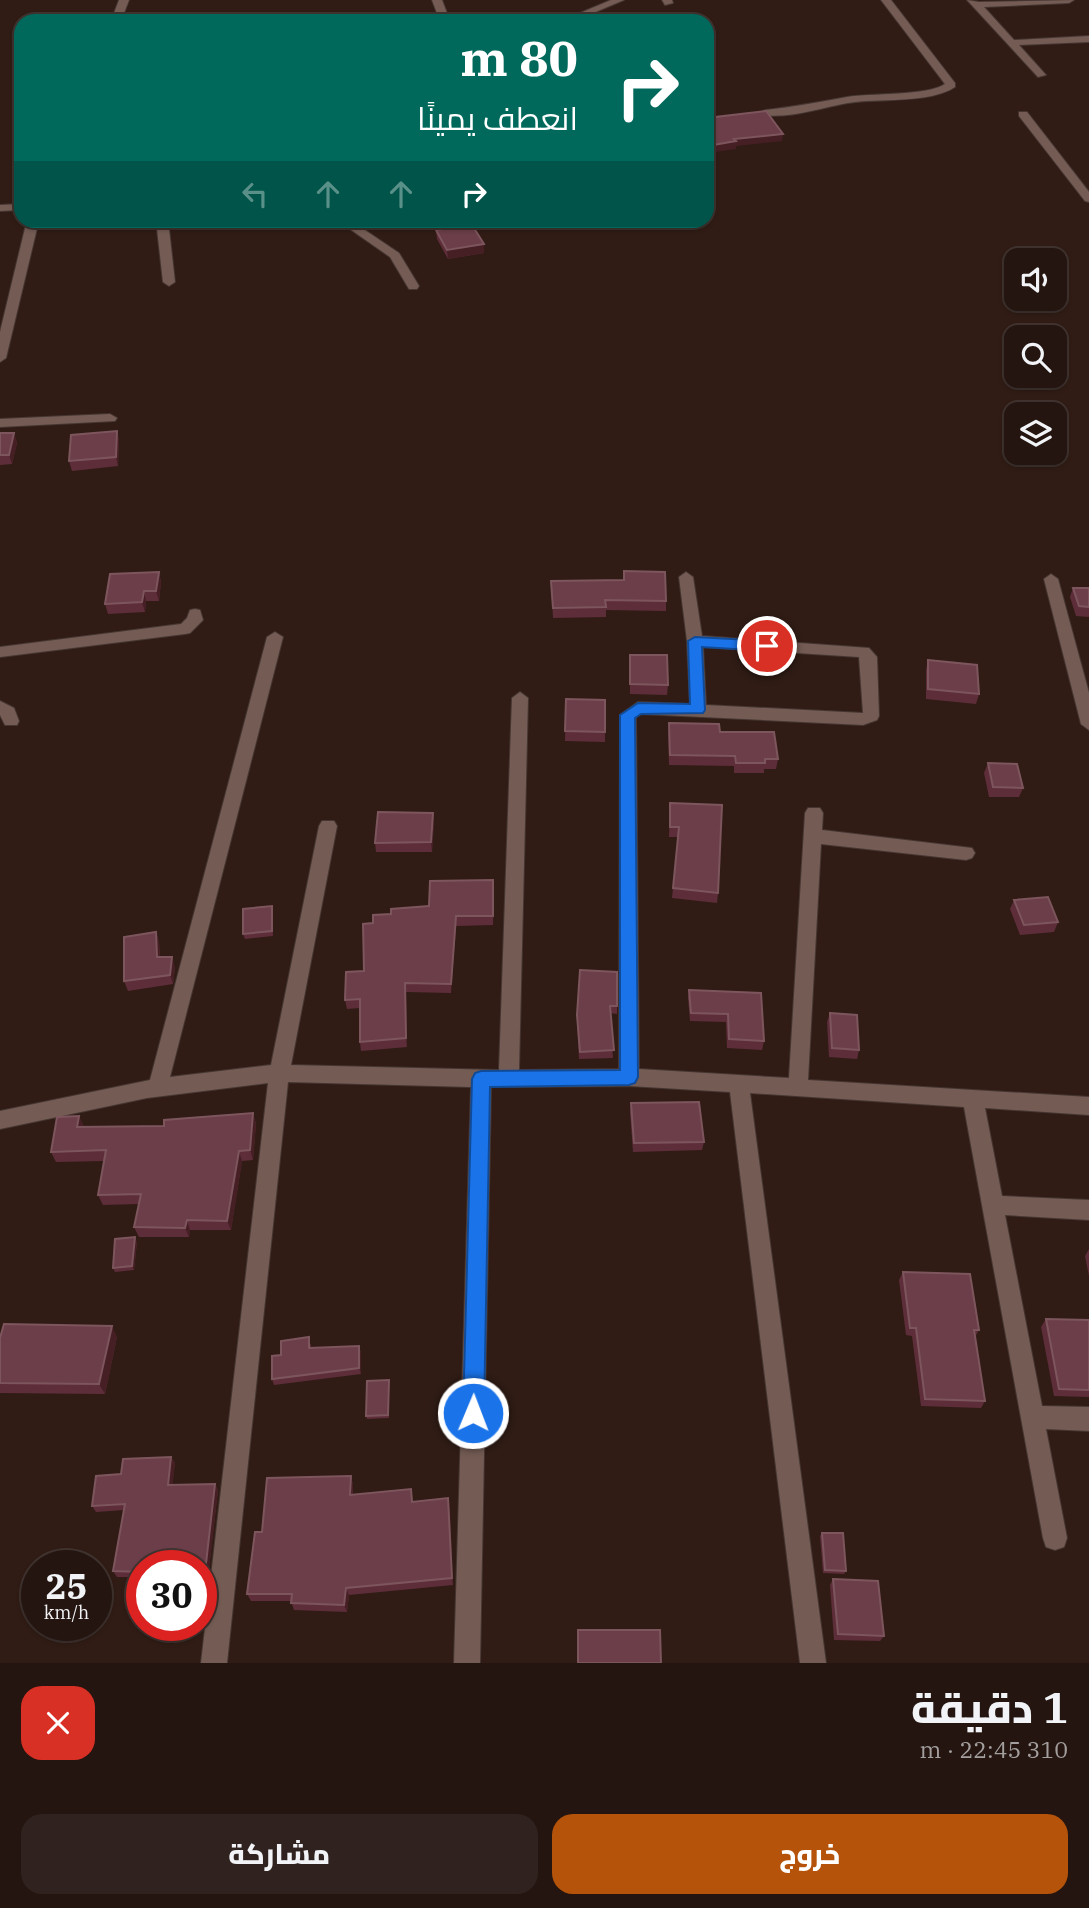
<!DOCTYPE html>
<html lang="ar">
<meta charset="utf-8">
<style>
body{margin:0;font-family:"IBM Plex Serif",Cairo,serif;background:#30221e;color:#f1f3f6;direction:rtl;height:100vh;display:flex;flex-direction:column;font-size:26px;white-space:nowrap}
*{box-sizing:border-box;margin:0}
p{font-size:23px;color:#a39f9f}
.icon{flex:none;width:38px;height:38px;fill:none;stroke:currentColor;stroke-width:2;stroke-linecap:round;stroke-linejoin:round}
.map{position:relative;height:1663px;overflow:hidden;direction:ltr}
.drawer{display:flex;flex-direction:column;background:#241510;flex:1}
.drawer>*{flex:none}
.hud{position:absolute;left:14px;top:14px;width:700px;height:214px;border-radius:21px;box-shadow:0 2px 5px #0004,0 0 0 2px #413430;direction:rtl;background:#00695c;color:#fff;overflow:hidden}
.buttons{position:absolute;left:1004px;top:248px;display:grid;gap:14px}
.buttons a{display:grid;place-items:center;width:63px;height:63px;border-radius:14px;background:#241510;box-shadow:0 2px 5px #0004,0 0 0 2px #413430;font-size:35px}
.speed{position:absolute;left:21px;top:1550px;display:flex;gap:14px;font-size:35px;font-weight:700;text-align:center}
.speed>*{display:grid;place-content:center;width:91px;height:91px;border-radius:50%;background:#241510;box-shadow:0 2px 5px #0004,0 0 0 2px #413430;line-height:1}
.speed small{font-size:18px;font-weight:400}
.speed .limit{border:10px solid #d22;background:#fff;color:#111}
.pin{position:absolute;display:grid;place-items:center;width:60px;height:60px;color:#fff;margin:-30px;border:4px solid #fff;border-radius:50%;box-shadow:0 2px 7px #0007}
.me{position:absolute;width:77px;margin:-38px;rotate:1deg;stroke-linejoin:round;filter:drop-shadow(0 0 5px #0008)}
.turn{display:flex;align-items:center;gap:24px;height:147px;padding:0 21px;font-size:32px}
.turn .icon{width:91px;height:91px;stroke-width:2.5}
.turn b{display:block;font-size:49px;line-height:60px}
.lanes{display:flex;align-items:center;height:66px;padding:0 21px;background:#0003;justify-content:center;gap:35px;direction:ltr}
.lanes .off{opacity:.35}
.round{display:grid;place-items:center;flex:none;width:74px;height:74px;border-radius:21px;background:#30221e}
.summary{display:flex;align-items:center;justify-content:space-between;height:119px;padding:0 21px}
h1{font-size:42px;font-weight:800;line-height:52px}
.cta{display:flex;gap:14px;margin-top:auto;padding:14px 21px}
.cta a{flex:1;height:80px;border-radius:21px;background:#b45309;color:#fff;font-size:28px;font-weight:800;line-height:80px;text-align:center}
.cta a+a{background:#30221e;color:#f1f3f6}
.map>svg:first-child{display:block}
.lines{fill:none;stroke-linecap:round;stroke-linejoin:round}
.minor-casing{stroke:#463632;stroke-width:2}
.minor{fill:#745c54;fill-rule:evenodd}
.wall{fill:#5e2d3a}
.shaded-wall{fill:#461f25}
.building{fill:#6b3e49;stroke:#7d555d;stroke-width:2}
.route{fill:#1a73e8;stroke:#114b97;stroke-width:2}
</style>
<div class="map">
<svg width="1089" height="1663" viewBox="0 0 1089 1663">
<rect width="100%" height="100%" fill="#301c15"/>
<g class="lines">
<defs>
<g id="minor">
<polygon points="119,0 129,0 121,21 111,21"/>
<polygon points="432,0 442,0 450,21 440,21"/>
<polygon points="611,0 624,0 574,21 561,21"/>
<polygon points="662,0 672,0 673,3 665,5"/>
<path d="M881,0H891L955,83V87C930,104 877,98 848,103C820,108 789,119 761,115L760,113L765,110C793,107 820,102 847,97C870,93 928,96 945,84Z"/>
<polygon points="967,0 979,2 1074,0 1069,3 984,7 1014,40 1089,36 1089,42 1019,45 1046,75 1038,77"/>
<polygon points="229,14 229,18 226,19 135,21 140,18"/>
<polygon points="1019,112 1027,112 1089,192 1089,202 1085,201 1019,116"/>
<polygon points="21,204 21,210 0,211 0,205"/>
<polygon points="27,220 39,220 6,358 0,362 0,332"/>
<polygon points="156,220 168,220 175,282 169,286 163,282"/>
<polygon points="337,220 350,220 399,253 419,286 417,289 409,289 390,257"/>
<polygon points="110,414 117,418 115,421 0,427 0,419"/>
<path d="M686,572L693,577L702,636L869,648L877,657L879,716L877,720L863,725L641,714L636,717L639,1069L789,1078L805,813L808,808H820L823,813L822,830L972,848L975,853L972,858L966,860L821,844L808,1080L1089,1097V1115L985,1108L1002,1196L1089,1200V1220L1005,1215L1042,1406L1089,1407V1431L1046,1429L1067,1538L1064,1547L1055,1550L1046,1547L1043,1538L964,1107L750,1093L826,1663H800L730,1092L629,1086L491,1087L480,1663H454L471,1087L288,1082L227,1663H201L268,1083L147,1098L0,1129V1111L150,1080L267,637L275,632L283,637L170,1077L271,1065L319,826L322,821H334L337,826L291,1065L499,1070L512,698L520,692L528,698L519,1070L619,1069L620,715L638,702L690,704L687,641L679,577ZM703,647L859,657L863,713L706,705Z"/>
<polygon points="1051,574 1058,579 1089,693 1089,730 1081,724 1044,579"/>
<polygon points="195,609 200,610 203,620 190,633 185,634 0,657 0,647 181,624 187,618 190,610"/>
<polygon points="0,701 14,708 19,721 17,725 5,725 0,715"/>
</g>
</defs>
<use href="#minor" class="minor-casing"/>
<use href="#minor" class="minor"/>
</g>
<g class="wall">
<polygon points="436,230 484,244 484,253 448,259 437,239"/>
<polygon points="117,431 119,440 118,466 72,471 69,461"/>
<polygon points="0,433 14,433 17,443 12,464 0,465"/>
<polygon points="624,571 666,601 666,611 606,610 606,617 553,618 551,581 623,580"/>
<polygon points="159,572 161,582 159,601 146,601 145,612 108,614 105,604"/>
<polygon points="1073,588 1089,588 1089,617 1076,616 1070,597"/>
<polygon points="630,655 668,685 667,695 630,694"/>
<polygon points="928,660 979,694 976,704 926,699 926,670"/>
<polygon points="566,699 605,700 605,742 565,741"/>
<polygon points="669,723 720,732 778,759 776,769 764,769 764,773 734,773 734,766 669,765 668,733"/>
<polygon points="988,763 1023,788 1019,797 989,797 984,773"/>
<polygon points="670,803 718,893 717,903 672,898 678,837 669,837"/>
<polygon points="433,813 434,822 432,852 376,852 375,843"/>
<polygon points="494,889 493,925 456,926 451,993 406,992 407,1047 361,1051 360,1042 360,1008 347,1009 345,1000 364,971 373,923 391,914"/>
<polygon points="1014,900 1058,922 1054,932 1020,935 1010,909"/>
<polygon points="272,906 273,936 245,939 243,934"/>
<polygon points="156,932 159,942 160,957 175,967 173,984 128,991 124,981"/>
<polygon points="580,970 617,1006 617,1014 610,1013 613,1058 579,1059 577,1023"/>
<polygon points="689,990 761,993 764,1041 762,1050 727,1048 726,1022 690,1021 688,998"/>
<polygon points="830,1013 859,1050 857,1059 829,1057 827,1022"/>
<polygon points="631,1103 704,1142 702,1150 633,1152 630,1112"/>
<polygon points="253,1113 256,1124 253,1160 242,1161 231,1230 190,1230 189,1237 139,1237 134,1227 139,1204 103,1205 98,1195 104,1161 56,1162 51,1152 84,1127 164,1126"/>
<polygon points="137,1242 134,1270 115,1272 113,1268"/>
<polygon points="1089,1249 1089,1276 1085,1256"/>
<polygon points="903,1272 979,1330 975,1337 985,1401 981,1408 921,1406 912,1336 906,1335 899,1280"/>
<polygon points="1046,1319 1089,1320 1089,1397 1054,1396 1041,1327"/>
<polygon points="117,1337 105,1394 0,1393 0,1338"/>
<polygon points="311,1344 311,1348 359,1346 361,1353 361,1374 274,1385 272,1379 281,1355"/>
<polygon points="389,1383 389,1418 367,1419 366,1416"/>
<polygon points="171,1457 175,1463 172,1485 215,1484 218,1490 206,1595 201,1595 201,1566 142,1566 142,1577 117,1577 113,1571 124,1510 96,1512 92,1506 121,1474"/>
<polygon points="351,1476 353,1485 353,1495 411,1489 413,1502 448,1498 453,1585 349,1595 347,1612 294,1610 291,1601 251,1601 247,1594 262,1532"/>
<polygon points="822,1533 846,1571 844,1574 823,1573 820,1536"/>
<polygon points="833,1579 884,1636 880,1641 834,1640 830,1585"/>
</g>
<g class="shaded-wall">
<polygon points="783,134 782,141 736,146 736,149 707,153 707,146 734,139"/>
<polygon points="484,244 484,253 448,259 447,250"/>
<polygon points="117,431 119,440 118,466 116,457"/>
<polygon points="14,433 17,443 12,464 9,455"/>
<polygon points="159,572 161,582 159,601 156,591"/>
<polygon points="144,591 146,601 145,612 142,602"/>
<polygon points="433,813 434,822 432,852 431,842"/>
<polygon points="456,916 456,926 451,993 451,984"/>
<polygon points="156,932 159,942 160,966 157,957"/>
<polygon points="172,957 175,967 173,984 170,975"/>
<polygon points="405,983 406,992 407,1047 406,1038"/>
<polygon points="253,1113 256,1124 253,1160 250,1150"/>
<polygon points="79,1116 84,1126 77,1127"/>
<polygon points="239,1151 242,1161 231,1230 227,1221"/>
<polygon points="187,1220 190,1230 189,1237 185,1228"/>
<polygon points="135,1237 137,1242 134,1270 132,1266"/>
<polygon points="112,1326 117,1337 105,1394 99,1384"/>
<polygon points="359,1346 361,1353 361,1374 359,1368"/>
<polygon points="171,1457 175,1463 172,1491 168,1485"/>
<polygon points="351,1476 353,1485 352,1503 350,1495"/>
<polygon points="215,1484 218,1490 206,1595 203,1590"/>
<polygon points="448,1498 450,1507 453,1585 452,1578"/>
<polygon points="346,1588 349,1595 347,1612 344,1605"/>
</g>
<g class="building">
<polygon points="766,111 783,134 734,139 736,141 707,146 707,118"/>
<polygon points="472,225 484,244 447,250 436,230"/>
<polygon points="117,431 116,457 69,461 71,435"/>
<polygon points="0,433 14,433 9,455 0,455"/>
<polygon points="624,571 665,572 666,601 605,600 606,607 553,608 551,581 624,580"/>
<polygon points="159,572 156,591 144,591 142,602 105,604 110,574"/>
<polygon points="1073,588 1089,588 1089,607 1079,606"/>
<polygon points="630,655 667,655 668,685 630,684"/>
<polygon points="928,660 977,665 979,694 928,689"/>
<polygon points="566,699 605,700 605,732 565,731"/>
<polygon points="669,723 719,724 720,732 774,732 778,759 765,759 765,763 736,763 735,756 670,755"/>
<polygon points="988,763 1017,764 1023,788 993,787"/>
<polygon points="670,803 722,805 718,893 673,888 679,827 670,827"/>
<polygon points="378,812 433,813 431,842 375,843"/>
<polygon points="493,880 493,916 456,916 451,984 405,983 406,1038 360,1042 360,999 345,1000 346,972 364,971 363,924 373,923 373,915 391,914 391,909 429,906 430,881"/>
<polygon points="1048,897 1058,922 1024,925 1014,900"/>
<polygon points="272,906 272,931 243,934 243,909"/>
<polygon points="156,932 157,957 172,957 170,975 124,981 124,937"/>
<polygon points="580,970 617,972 617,1006 610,1006 614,1050 580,1052 577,1015"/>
<polygon points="689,990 761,993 764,1041 729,1039 728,1014 691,1013"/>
<polygon points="830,1013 857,1015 859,1050 832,1048"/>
<polygon points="699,1102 704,1142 634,1143 631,1103"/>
<polygon points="253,1113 250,1150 239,1151 227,1221 187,1220 185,1228 134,1227 141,1194 98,1195 106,1150 51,1152 57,1117 79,1116 77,1127 164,1126 164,1120"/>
<polygon points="135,1237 132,1266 113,1268 115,1239"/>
<polygon points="903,1272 970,1274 979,1330 974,1330 985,1401 925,1399 916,1328 910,1328"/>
<polygon points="1046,1319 1089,1320 1089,1390 1059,1389"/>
<polygon points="4,1324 112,1326 99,1384 0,1383 0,1338"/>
<polygon points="309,1337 309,1348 359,1346 359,1368 272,1379 272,1356 281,1355 281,1341"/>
<polygon points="389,1380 388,1415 366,1416 367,1381"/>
<polygon points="171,1457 168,1485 215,1484 203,1590 201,1590 201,1566 142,1566 142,1572 113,1571 125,1504 92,1506 96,1476 121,1474 123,1459"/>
<polygon points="351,1476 350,1495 411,1489 412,1502 448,1498 452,1578 346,1588 344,1605 291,1603 292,1594 247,1594 255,1532 262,1532 267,1478"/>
<polygon points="822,1533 843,1533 846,1571 825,1570"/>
<polygon points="833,1579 878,1581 884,1636 838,1634"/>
<polygon points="578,1630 660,1630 661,1663 578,1663"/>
</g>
<polygon class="route" points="695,637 767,641 774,646 767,651 702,647 705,710 703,713 641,714 635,718 638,1077 635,1083 629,1085 490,1087 484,1413 481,1420 473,1423 466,1420 463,1413 472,1079 475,1073 481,1071 620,1070 620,715 638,703 690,704 688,641"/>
</svg>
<div class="buttons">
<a><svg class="icon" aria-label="sound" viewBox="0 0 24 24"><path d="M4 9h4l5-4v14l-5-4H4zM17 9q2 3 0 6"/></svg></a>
<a><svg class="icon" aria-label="search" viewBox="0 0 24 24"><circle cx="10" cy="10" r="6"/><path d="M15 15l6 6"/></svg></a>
<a><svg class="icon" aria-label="layers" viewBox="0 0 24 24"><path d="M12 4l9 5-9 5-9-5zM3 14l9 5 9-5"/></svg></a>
</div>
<div class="speed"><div>25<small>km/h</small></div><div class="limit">30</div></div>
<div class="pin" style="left:767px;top:646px;background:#d93025"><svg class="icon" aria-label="arrive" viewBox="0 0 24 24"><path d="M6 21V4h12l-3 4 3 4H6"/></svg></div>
<svg class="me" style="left:473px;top:1413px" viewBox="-20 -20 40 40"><circle r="17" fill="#1a73e8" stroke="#fff" stroke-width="3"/><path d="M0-11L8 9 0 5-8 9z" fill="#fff"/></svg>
<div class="hud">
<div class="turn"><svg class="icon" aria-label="right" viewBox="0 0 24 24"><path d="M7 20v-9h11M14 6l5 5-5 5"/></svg><div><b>80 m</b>انعطف يمينًا</div></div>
<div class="lanes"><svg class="icon off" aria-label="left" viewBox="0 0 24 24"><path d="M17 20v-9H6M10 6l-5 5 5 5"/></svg><svg class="icon off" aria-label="ahead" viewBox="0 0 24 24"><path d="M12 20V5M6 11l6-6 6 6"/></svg><svg class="icon off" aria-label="ahead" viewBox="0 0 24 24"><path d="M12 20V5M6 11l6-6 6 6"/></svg><svg class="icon" aria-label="right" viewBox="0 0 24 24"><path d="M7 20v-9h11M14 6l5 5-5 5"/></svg></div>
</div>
</div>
<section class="drawer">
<div class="summary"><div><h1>1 دقيقة</h1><p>310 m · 22:45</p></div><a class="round" style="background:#d93025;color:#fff"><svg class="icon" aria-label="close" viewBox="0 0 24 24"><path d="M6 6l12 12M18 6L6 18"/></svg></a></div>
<div class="cta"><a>خروج</a><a>مشاركة</a></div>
</section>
